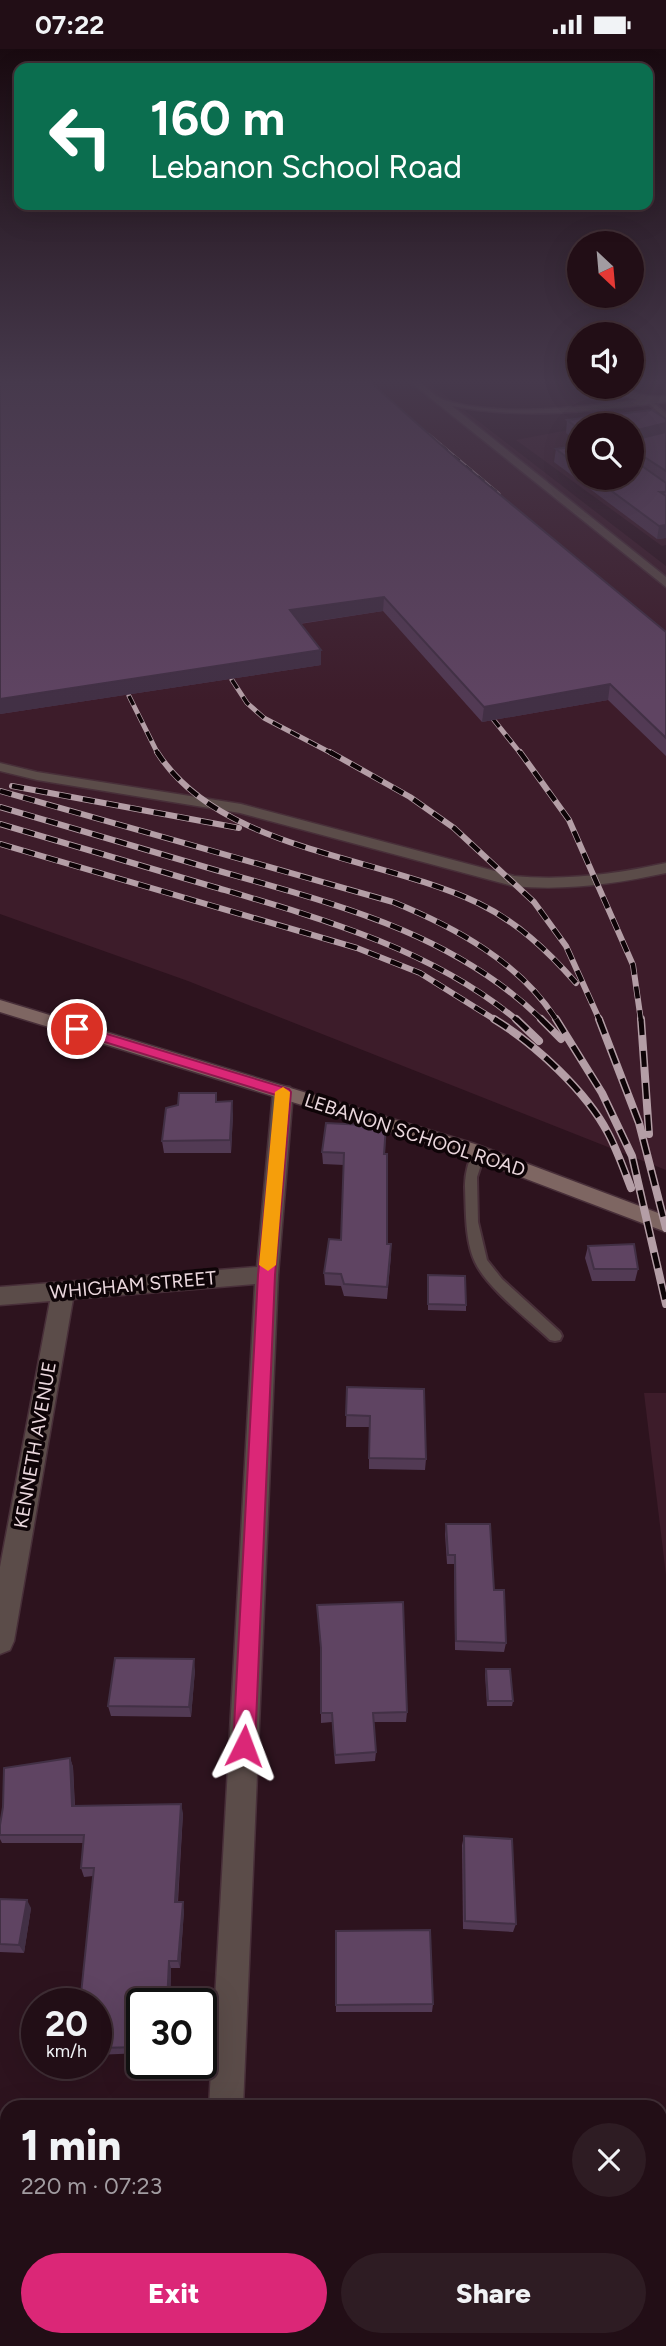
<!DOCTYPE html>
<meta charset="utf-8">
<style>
body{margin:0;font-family:Figtree,sans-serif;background:#2e1c23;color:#f1f3f6;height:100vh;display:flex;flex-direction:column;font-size:26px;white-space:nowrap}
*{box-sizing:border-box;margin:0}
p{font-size:23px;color:#a29ca1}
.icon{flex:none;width:38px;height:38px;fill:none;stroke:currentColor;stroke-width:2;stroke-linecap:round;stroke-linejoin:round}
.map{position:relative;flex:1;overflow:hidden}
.side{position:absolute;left:0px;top:2051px;width:667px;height:247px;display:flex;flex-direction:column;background:#220e16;border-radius:21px 21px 0 0;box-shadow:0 7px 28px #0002,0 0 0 2px #3f2e35}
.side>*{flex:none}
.banner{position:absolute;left:14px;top:14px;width:639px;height:147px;border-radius:14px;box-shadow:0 7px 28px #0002,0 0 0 2px #3f2e35;background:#0b6e4f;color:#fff;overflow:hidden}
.needle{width:46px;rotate:154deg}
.controls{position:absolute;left:567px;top:182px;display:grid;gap:14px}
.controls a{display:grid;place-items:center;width:77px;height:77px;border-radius:50%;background:#220e16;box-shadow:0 7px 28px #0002,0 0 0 2px #3f2e35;font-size:35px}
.speed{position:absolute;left:21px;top:1939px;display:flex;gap:14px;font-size:35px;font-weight:700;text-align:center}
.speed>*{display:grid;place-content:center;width:91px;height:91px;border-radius:50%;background:#220e16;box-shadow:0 7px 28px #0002,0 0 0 2px #3f2e35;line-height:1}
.speed small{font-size:18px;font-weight:400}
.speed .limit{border:4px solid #111;border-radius:10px;background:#fff;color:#111}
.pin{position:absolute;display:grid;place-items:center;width:60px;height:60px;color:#fff;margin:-30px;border:4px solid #fff;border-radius:50%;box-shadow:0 2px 7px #0007}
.me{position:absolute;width:77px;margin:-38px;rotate:3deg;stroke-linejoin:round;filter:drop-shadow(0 0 5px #0008)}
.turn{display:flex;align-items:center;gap:24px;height:147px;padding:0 21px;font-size:32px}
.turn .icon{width:91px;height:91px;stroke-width:2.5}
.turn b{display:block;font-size:49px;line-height:60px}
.round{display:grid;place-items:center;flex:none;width:74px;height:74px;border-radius:37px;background:#2e1c23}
.overview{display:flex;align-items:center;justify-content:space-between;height:119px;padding:0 21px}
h1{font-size:42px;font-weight:800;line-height:52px}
.primary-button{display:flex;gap:14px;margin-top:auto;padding:14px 21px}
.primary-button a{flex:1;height:80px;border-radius:42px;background:#db2777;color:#fff;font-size:28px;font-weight:800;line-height:80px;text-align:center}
.primary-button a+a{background:#2e1c23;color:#f1f3f6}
.status{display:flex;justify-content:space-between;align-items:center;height:49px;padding:0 35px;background:#220e16;direction:ltr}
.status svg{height:19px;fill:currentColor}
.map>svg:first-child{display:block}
.built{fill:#3d1c2a}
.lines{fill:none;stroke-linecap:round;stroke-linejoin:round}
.lane-casing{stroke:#482f39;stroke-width:4}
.street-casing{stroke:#482f39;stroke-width:3}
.secondary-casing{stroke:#482f39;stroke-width:3}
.lane{fill:#5b4c49;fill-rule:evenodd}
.street{fill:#5b4c49;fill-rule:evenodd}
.secondary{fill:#7e6662;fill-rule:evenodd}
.rail-far3-casing{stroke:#b49ea6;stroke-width:3.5}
.rail-far2-casing{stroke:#b49ea6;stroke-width:5}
.rail-far1-casing{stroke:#b49ea6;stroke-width:6}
.rail-casing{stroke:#b49ea6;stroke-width:8}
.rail-far3{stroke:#0e0407;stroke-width:2.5;stroke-dasharray:8;stroke-linecap:butt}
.rail-far2{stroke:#0e0407;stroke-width:3.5;stroke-dasharray:10;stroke-linecap:butt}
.rail-far1{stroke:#0e0407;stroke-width:4.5;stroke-dasharray:12;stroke-linecap:butt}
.rail{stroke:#0e0407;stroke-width:5;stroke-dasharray:16;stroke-linecap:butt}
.wall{fill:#523a54}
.shaded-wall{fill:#423045}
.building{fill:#5f4462;stroke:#423045;stroke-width:2}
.route{fill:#db2777;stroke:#8e194d;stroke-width:2}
.slow{fill:#f59e0b}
.labels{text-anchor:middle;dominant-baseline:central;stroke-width:7;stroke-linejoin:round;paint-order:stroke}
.street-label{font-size:19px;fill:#ebd8de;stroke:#0e0407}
</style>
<div class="status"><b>07:22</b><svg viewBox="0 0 49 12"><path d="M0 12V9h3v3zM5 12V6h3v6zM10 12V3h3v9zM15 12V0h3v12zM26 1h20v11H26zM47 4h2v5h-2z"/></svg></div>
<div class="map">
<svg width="666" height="2297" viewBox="0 0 666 2297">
<rect width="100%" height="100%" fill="#2d131e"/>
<g class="built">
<polygon points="0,331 425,331 666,517 666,1121 188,932 0,865"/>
<polygon points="666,364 666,496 662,497 516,391 579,379 579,429 632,429 632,376 597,376"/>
<polygon points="644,1344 666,1344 666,1526"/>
</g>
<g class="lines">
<defs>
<g id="lane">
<polygon points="647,351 651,351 666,365 666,370 647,353"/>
<path d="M479,1100L485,1104L477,1128L478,1173L487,1211L502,1230L560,1283L562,1287L560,1291L555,1292L550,1291C529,1271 487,1239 475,1213C465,1191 466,1162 465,1138C465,1127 468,1105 479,1100Z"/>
</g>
<g id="street">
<path d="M408,331C425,331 430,346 444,351C500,369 579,358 637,351L601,338C626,338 641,350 666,347V353C594,362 524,371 452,357L666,528V538Z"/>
<path d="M0,714L37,723L241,755L514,827C566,832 615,825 666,814V824C614,835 566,842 513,837L240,764L37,731L0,722Z"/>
<polygon points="283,1037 290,1038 293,1043 278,1226 243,2058 209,2058 255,1235 73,1250 14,1592 10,1601 0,1605 0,1518 50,1252 0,1256 0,1238 257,1218 273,1043 276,1038"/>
<rect x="195" y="2291" width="38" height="6"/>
</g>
<polygon id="secondary" points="0,951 475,1095 666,1167 666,1183 461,1105 0,963"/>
</defs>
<use href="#lane" class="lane-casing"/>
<use href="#street" class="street-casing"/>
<use href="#secondary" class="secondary-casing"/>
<use href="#lane" class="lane"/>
<use href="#street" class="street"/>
<use href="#secondary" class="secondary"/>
<defs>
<polyline id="rail-far3" points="429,386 499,445"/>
<g id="rail-far2">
<polyline points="232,631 247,654 264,669 333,705"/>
<polyline points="129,647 158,705"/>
<polyline points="493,670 521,705"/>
</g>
<g id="rail-far1">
<path d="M157,703C220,802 377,806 478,854C517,873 547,901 576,934"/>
<polyline points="330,703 410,748 454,779 534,853 566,897 600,972"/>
<polyline points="520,703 569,771 633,916 641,972"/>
<polyline points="12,737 239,779"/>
<path d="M0,742L393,853C455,878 521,914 557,972"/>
<path d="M0,758C73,779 146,801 219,822C335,855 454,884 543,972"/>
<path d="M0,775C71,796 143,817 214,838C320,869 432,900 518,972"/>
<polyline points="0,795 357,899 420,924 497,972"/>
</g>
<g id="rail">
<path d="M494,970C535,995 586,1042 608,1084C617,1101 624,1121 631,1139"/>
<polyline points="516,970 539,992"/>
<polyline points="541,970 561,990"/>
<polyline points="556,970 602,1044 632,1107 666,1255"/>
<polyline points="599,970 639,1074 666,1179"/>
<polyline points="641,970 649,1085"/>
</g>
</defs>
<use href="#rail-far3" class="rail-far3-casing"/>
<use href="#rail-far2" class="rail-far2-casing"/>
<use href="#rail-far1" class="rail-far1-casing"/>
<use href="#rail" class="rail-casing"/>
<use href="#rail-far3" class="rail-far3"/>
<use href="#rail-far2" class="rail-far2"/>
<use href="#rail-far1" class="rail-far1"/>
<use href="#rail" class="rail"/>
</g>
<g class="wall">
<polygon points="0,331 458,411 666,583 666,707 608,651 482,673 383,562 300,575 321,601 321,616 0,665"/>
<polygon points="666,370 666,489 657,490 554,413 556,400 579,397 579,429 632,429 632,376 579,376 579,393 566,384 567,371"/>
<polygon points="216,1044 217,1053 233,1065 231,1104 164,1104 162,1092 178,1056"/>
<polygon points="386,1077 385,1105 387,1195 391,1207 387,1250 344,1247 341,1237 325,1236 324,1224 341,1191 344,1116 323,1115 322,1103"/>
<polygon points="588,1197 638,1220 635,1232 592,1232 585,1209"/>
<polygon points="428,1226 466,1256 466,1262 428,1261"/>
<polygon points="347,1338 426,1410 425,1421 369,1420 369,1378 346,1378"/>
<polygon points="446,1475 494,1541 506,1594 504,1603 455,1601 454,1515 447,1515 445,1485"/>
<polygon points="317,1556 407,1663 406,1673 373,1673 376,1703 375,1712 335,1715 332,1673 321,1674 321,1607"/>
<polygon points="486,1620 513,1652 512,1657 487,1657 485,1625"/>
<polygon points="195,1621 191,1668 111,1667 108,1657"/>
<polygon points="70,1709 73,1718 75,1757 183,1764 178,1853 184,1861 180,1919 171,1919 170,1955 142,1955 142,2004 96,2006 93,1827 84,1828 81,1819 83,1794 2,1794 0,1790 0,1776"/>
<polygon points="464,1787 516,1875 513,1883 463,1880 462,1796"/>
<polygon points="0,1850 31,1859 24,1904 0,1903"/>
<polygon points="336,1882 433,1955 432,1963 336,1963"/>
</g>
<g class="shaded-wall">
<polygon points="666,374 666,386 632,394 633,382"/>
<polygon points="635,402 633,415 632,415 632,403"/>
<polygon points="666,476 666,489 657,490 659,477"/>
<polygon points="384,548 383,562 290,576 290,561"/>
<polygon points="321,601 321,616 0,665 0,650"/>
<polygon points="610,635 608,651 482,673 484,658"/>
<polygon points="232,1052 233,1065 231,1104 230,1091"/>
<polygon points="194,1610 195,1621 191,1668 189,1658"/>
<polygon points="70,1709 73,1718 75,1765 72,1757"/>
<polygon points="181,1755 183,1764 177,1861 175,1853"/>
<polygon points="27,1851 31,1859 24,1904 19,1896"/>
<polygon points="183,1853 184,1861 180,1919 178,1912"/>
<polygon points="169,1912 171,1919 170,1955 167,1955"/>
</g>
<g class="building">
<polygon points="0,331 368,331 458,411 666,583 666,689 610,635 484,658 384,548 290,561 321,601 0,650"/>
<polygon points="652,361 666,370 666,374 633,382 632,387 632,376 579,376 579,380 567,371"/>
<polygon points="666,383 666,422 635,402 632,403 632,404 632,389 634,391"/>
<polygon points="579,397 579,418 556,400"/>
<polygon points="632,410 666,434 666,443 660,443 666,447 666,476 659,477 594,429 632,429"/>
<polygon points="179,1044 216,1044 216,1053 232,1052 230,1091 162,1092 166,1059 178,1056"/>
<polygon points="326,1074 386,1077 384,1105 387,1105 387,1195 391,1195 387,1238 344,1235 341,1225 324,1224 329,1190 341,1191 344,1104 322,1103"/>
<polygon points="634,1195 638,1220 594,1220 588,1197"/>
<polygon points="428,1226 465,1227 466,1256 428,1255"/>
<polygon points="347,1338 424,1340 426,1410 369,1409 370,1367 346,1366"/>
<polygon points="446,1475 490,1475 494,1541 504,1541 506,1594 456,1592 455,1506 448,1506"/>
<polygon points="403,1553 407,1663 373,1664 376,1703 335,1706 332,1664 321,1664 321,1599 317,1556"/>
<polygon points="115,1609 194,1610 189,1658 108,1657"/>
<polygon points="486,1620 510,1620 513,1652 488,1652"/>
<polygon points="70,1709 72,1757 181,1755 175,1853 183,1853 178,1912 169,1912 167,1955 142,1955 142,1998 96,1999 96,1955 80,1955 94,1819 81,1819 84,1786 0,1786 0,1776 3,1758 4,1719"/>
<polygon points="464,1787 512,1790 516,1875 465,1872"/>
<polygon points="0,1850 27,1851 19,1896 0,1895"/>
<polygon points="430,1881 433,1955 336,1956 336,1882"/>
</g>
<linearGradient id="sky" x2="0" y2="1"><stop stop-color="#190a10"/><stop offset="0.51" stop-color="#46394c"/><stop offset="1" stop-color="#46394c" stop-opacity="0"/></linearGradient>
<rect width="666" height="652" fill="url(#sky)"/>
<polygon class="route" points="77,976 289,1040 291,1043 275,1226 255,1697 251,1705 244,1708 236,1705 233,1697 258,1226 276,1046 72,983 70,980"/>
<polygon class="slow" points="283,1038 290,1043 276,1216 268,1222 259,1216 275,1043"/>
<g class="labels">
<g class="street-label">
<text transform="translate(415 1086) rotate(18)">LEBANON SCHOOL ROAD</text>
<text transform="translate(133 1236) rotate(-5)">WHIGHAM STREET</text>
<text transform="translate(35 1396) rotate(-80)">KENNETH AVENUE</text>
</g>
</g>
</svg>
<div class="controls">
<a><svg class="needle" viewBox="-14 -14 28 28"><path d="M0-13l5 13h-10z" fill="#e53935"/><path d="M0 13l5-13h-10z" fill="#a29ca1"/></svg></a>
<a><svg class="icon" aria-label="sound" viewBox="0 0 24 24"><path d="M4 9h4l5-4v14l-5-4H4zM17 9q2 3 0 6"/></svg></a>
<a><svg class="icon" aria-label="search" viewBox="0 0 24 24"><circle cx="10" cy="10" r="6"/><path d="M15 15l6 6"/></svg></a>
</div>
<div class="speed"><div>20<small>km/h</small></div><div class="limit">30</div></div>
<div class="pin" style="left:77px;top:980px;background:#d93025"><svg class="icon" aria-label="arrive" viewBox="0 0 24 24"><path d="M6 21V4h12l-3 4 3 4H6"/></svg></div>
<svg class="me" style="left:244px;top:1697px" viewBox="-20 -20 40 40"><path d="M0-17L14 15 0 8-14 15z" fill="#db2777" stroke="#fff" stroke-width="4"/></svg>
<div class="banner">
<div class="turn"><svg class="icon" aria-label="left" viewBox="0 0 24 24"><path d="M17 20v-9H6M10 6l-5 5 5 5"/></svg><div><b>160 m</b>Lebanon School Road</div></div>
</div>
<section class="side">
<div class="overview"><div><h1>1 min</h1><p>220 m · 07:23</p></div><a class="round"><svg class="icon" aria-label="close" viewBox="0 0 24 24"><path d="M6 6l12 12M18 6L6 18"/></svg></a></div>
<div class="primary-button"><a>Exit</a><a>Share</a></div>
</section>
</div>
